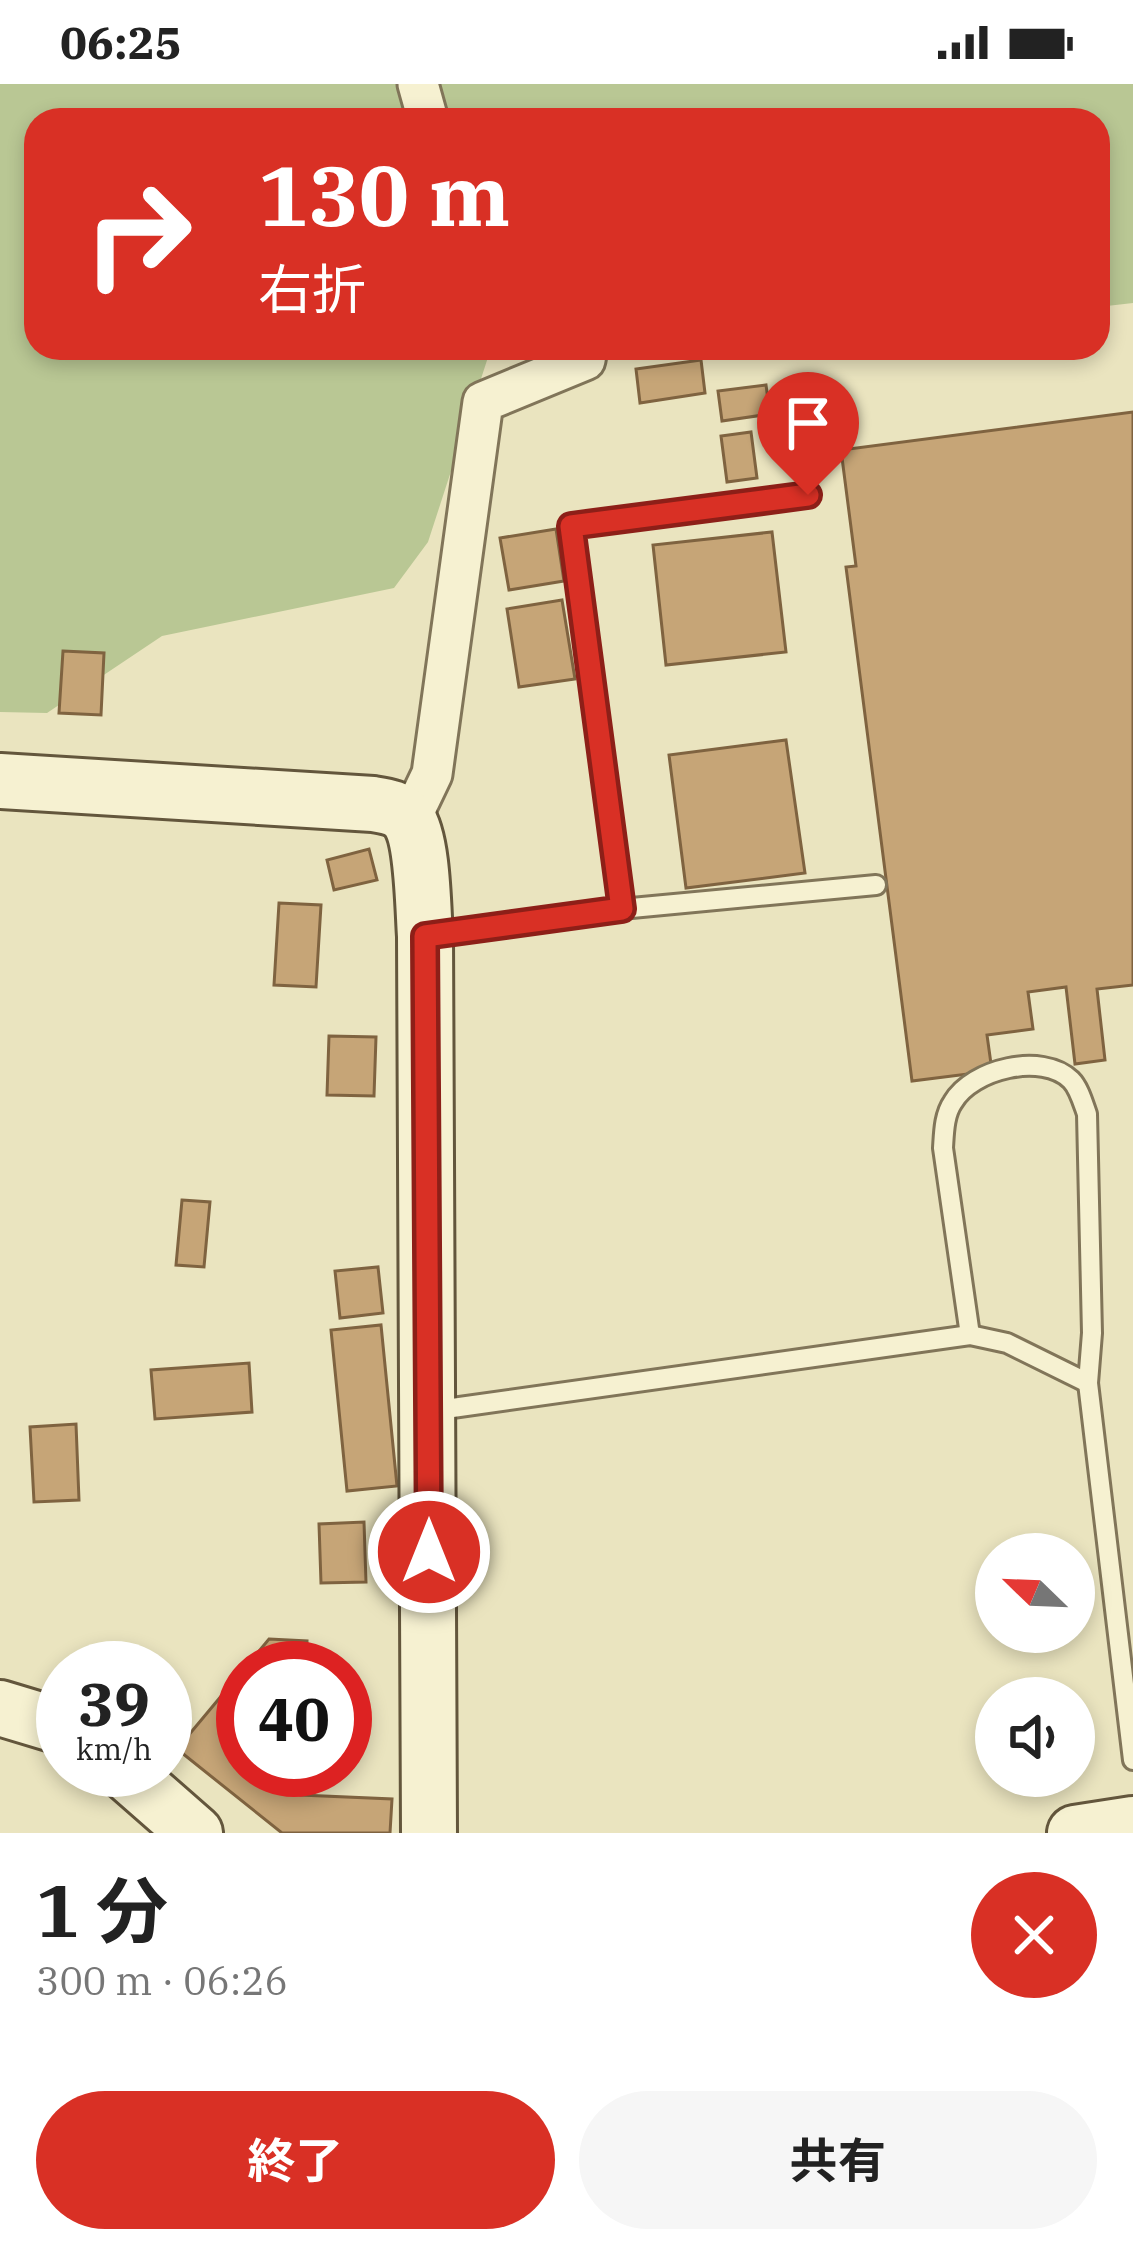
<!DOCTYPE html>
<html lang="ja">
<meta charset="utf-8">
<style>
body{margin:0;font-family:"IBM Plex Serif","Noto Sans JP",serif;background:#f6f6f6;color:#222;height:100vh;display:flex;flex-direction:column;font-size:45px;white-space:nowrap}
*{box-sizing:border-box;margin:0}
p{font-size:39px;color:#767676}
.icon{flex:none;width:66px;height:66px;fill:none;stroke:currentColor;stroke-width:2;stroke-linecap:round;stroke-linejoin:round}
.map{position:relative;height:1749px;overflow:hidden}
.drawer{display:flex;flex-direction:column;background:#fff;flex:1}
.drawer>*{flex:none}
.guide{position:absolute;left:24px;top:24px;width:1086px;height:252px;border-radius:36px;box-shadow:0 6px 18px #0003;background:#d93025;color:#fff;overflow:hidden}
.needle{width:78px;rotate:293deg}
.fabs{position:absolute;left:975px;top:1449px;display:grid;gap:24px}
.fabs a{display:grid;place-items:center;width:120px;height:120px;border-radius:50%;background:#fff;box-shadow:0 6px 18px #0003;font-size:60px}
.speed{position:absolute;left:36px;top:1557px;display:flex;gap:24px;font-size:60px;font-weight:700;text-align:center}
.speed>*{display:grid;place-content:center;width:156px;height:156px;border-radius:50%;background:#fff;box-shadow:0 6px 18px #0003;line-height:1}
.speed small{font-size:30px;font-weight:400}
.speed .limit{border:18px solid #d22;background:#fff;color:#111}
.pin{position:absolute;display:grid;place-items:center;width:102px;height:102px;color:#fff;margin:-123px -51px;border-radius:50% 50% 50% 0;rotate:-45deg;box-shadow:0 0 12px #0007}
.pin .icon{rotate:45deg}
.me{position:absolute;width:132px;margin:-66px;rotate:0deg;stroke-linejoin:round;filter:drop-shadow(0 0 9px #0008)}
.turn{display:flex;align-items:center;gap:42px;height:252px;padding:0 36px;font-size:54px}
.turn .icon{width:156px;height:156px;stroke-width:2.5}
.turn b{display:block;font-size:84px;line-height:102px}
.round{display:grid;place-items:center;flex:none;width:126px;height:126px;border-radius:63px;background:#f6f6f6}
.summary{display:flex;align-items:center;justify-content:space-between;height:204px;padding:0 36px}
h1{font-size:72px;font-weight:700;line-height:90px}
.action{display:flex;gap:24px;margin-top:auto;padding:24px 36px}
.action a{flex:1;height:138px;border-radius:72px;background:#d93025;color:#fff;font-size:48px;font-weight:700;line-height:138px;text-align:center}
.action a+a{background:#f6f6f6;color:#222}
.status{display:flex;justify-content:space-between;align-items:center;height:84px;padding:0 60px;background:#fff;direction:ltr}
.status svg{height:33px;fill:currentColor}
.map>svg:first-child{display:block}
.green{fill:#b9c794}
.building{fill:#c6a577;stroke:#7f6340;stroke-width:3}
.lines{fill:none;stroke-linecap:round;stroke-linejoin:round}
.lane-casing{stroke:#817559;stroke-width:24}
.street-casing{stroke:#817559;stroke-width:45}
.secondary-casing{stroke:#63563c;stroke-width:60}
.lane{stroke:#f6f1d1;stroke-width:18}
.street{stroke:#f6f1d1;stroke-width:39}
.secondary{stroke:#f6f1d1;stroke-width:54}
.route-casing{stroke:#8d1f18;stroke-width:30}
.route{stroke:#d93025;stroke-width:21}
</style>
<div class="status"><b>06:25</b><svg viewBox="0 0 49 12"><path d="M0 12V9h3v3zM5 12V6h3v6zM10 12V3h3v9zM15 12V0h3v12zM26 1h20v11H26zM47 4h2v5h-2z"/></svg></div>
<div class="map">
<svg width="1133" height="1749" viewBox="0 0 1133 1749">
<rect width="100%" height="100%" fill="#eae4bf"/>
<polygon class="green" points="0,0 1133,0 1133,219 1098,223 1098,36 36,36 36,264 491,264 428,458 394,504 162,552 47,629 0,628"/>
<g class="building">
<polygon points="701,276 705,309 640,319 636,285"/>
<polygon points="766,301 770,330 722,337 718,307"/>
<polygon points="1133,328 1133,901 1097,905 1105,976 1075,980 1066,903 1028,908 1033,945 987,951 992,987 912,997 846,483 856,482 841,366"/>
<polygon points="751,348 757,394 727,398 721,352"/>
<polygon points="556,445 564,497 509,506 500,454"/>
<polygon points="772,448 786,568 666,581 653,461"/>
<polygon points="562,516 575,595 519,603 507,525"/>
<polygon points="63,567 104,569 101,631 59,629"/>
<polygon points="786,656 805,789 686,804 669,671"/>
<polygon points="369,765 377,796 334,806 327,776"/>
<polygon points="279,819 321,821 316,903 274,901"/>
<polygon points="329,952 376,953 374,1012 327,1011"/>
<polygon points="182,1116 210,1118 204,1183 176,1181"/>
<polygon points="378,1183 383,1229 340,1234 335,1187"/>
<polygon points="381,1241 397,1402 347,1407 331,1246"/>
<polygon points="249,1279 252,1328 155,1335 151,1286"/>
<polygon points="76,1340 79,1416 34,1418 30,1343"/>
<polygon points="364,1438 366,1498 321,1499 319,1440"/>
<polygon points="269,1555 307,1557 306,1584 245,1584"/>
<polygon points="243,1586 243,1686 302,1686 301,1711 392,1715 390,1749 282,1749 177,1665"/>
</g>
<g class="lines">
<defs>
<g id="lane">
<polyline points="621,825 571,442 808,411"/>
<polyline points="430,851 621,825 876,801"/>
<path d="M970,1251L943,1064C944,1049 944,1031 953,1018C972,985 1042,968 1071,996C1079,1004 1083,1019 1087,1030L1092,1249L1088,1299L1133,1676"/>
<polyline points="431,1327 970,1251 1007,1259 1088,1299"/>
</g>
<g id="street">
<polyline points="418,0 428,36"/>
<polyline points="410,736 432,690 483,318 585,276 587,264"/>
</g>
<g id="secondary">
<path d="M0,697L373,720C386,722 400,724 408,735C423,756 423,825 425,852L429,1749"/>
<polyline points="0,1624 63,1643"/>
<polyline points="123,1686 195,1749"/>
<polyline points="1075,1749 1133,1740"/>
</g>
</defs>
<use href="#lane" class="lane-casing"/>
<use href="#street" class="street-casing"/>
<use href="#secondary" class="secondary-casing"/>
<use href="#lane" class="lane"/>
<use href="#street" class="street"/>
<use href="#secondary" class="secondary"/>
</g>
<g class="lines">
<defs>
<polyline id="route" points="429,1468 425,852 622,825 571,442 808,411"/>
</defs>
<use href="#route" class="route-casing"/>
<use href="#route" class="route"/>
</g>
</svg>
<div class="fabs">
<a><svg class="needle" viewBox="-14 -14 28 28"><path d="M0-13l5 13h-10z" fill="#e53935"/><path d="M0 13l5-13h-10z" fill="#767676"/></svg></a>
<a><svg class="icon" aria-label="sound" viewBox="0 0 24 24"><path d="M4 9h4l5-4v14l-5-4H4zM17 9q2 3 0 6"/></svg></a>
</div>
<div class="speed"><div>39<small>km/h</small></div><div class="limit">40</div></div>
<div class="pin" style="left:808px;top:411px;background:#d93025"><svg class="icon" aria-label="arrive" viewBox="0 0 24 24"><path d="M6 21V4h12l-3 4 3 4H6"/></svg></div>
<svg class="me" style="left:429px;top:1468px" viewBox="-20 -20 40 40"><circle r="17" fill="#d93025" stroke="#fff" stroke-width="3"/><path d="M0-11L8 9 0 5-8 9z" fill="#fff"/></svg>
<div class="guide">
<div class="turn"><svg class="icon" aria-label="right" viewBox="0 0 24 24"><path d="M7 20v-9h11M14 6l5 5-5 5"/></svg><div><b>130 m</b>右折</div></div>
</div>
</div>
<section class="drawer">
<div class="summary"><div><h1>1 分</h1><p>300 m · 06:26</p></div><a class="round" style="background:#d93025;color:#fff"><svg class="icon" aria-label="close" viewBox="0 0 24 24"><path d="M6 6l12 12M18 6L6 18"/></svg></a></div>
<div class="action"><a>終了</a><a>共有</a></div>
</section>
